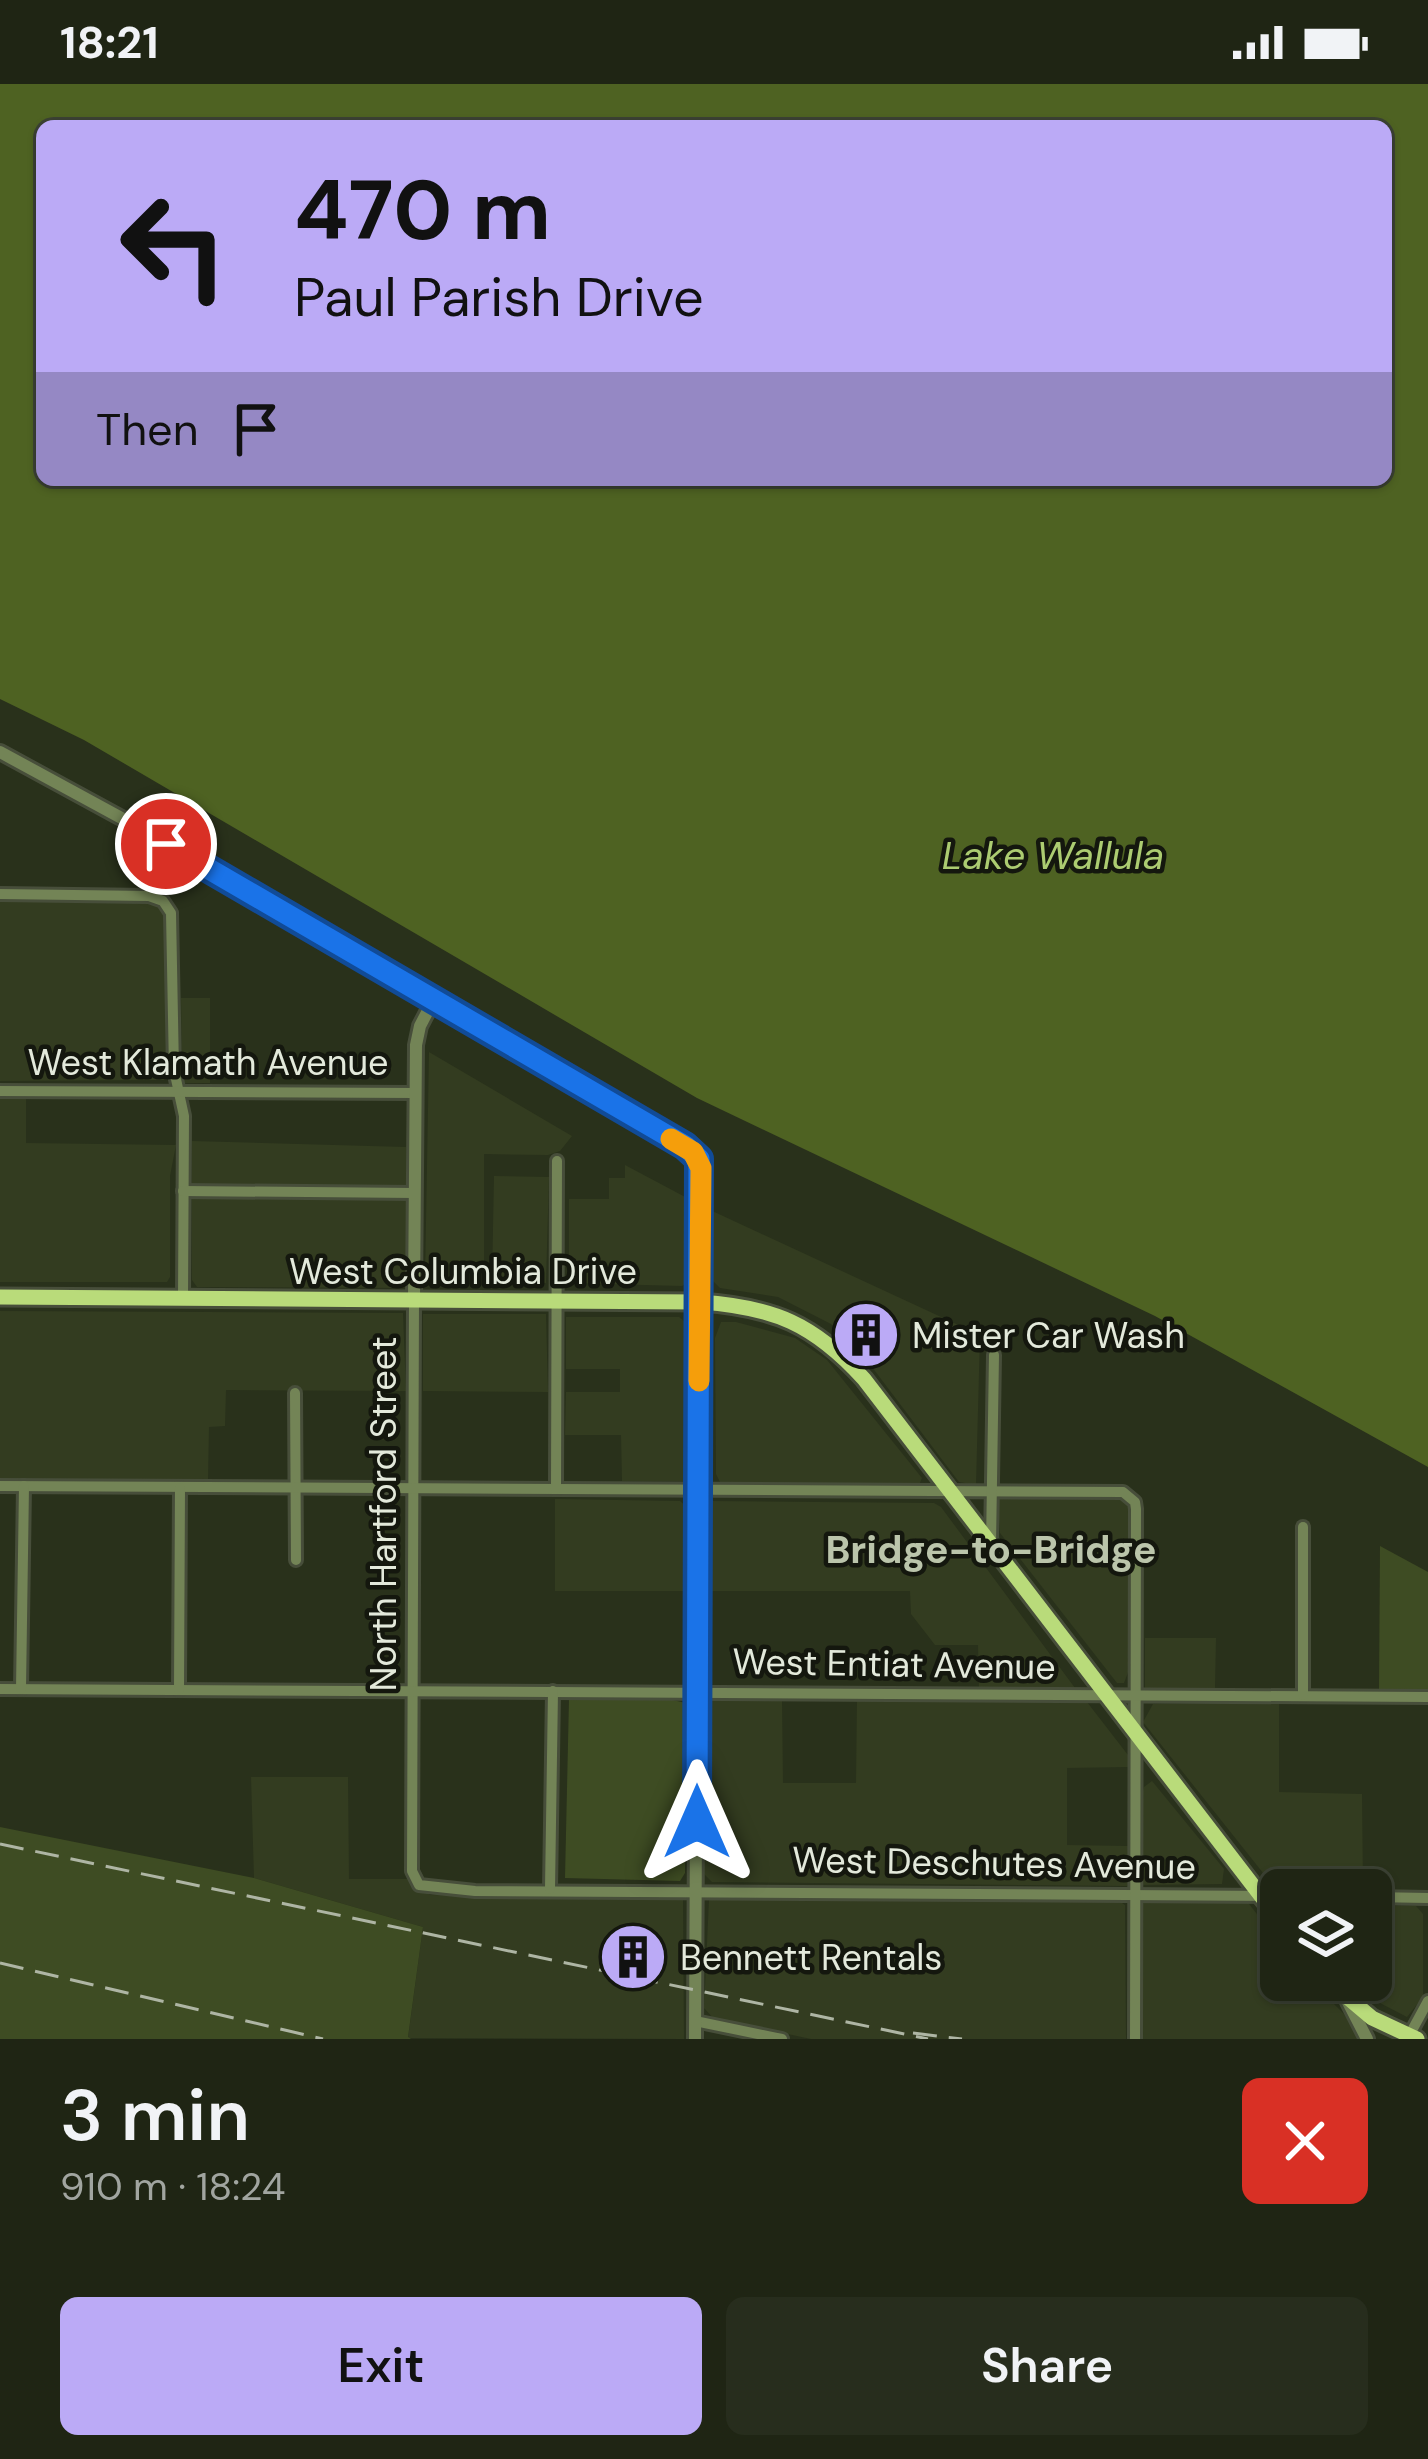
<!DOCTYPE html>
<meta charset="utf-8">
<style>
body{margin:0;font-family:"DM Sans",sans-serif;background:#272d1d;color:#f1f3f6;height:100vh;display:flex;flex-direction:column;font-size:45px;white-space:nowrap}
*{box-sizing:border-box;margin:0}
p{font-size:39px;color:#a1a5a0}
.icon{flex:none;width:66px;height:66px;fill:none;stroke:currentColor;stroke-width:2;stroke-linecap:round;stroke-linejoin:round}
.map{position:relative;height:1955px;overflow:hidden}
.sheet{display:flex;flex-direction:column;background:#1f2514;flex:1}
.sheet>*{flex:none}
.hud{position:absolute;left:36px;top:36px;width:1356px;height:366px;border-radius:18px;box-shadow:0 3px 9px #0004,0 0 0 3px #3c4234;background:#bbaaf6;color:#111;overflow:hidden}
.tools{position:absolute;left:1260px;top:1785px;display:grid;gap:24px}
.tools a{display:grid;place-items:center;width:132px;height:132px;border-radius:18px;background:#1f2514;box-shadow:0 3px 9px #0004,0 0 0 3px #3c4234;font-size:60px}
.pin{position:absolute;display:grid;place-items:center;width:102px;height:102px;color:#fff;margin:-51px;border:6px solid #fff;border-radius:50%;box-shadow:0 3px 12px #0007}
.me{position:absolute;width:132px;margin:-66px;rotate:0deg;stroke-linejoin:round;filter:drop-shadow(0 0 9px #0008)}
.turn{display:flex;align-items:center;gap:42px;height:252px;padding:0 60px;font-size:54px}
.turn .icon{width:156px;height:156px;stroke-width:2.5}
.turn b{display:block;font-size:84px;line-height:102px}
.then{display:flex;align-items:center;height:114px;padding:0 60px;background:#0003;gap:24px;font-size:45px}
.round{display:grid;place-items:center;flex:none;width:126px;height:126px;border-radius:18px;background:#272d1d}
.summary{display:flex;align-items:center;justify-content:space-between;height:204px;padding:0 60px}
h1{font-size:72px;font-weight:600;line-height:90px}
.primary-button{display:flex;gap:24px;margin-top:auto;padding:24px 60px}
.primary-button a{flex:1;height:138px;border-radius:18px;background:#bbaaf6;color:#111;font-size:48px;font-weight:600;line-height:138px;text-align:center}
.primary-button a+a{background:#272d1d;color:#f1f3f6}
.status{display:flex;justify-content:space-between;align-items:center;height:84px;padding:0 60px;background:#1f2514;direction:ltr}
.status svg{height:33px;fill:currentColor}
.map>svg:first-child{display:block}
.built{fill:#333c20}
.green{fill:#3e4c23}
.water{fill:#4e6222;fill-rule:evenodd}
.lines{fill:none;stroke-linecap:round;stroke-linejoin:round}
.minor-casing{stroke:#474e3a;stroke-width:16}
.tertiary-casing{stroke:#474e3a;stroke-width:18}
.primary-casing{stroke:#474e3a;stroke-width:21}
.minor{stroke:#738456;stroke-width:10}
.tertiary{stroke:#738456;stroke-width:12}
.primary{stroke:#b9db7a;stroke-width:15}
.rail{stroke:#aeb5a4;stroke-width:3;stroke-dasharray:24 12;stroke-linecap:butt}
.route-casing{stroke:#114b97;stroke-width:30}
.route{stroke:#1a73e8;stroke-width:21}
.slow{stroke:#f59e0b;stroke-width:21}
.labels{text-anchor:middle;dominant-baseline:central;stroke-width:9;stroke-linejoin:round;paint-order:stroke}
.street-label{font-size:36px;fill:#e3e9db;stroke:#14170e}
.poi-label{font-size:36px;fill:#e3e9db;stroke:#14170e;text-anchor:start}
.water-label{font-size:39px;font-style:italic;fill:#accc71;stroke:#14170e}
.neighbourhood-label{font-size:39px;font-weight:bold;fill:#bbc5ab;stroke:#14170e}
</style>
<div class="status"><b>18:21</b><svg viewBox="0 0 49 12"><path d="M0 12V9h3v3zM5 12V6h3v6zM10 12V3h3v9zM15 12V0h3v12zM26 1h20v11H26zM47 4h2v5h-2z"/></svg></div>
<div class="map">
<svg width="1428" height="1955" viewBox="0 0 1428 1955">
<rect width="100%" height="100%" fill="#29311b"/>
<g class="built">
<polygon points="0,810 143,814 161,821 168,837 167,996 0,997"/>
<polygon points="181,914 210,914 210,999 185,999 182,995"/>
<polygon points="429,968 572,1052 560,1067 548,1071 484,1070 484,1200 432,1202 425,1195"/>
<polygon points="0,1014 26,1014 26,1059 176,1061 170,1092 170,1193 167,1198 0,1198"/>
<polygon points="192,1057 406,1063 406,1195 400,1204 197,1203 192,1196"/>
<polygon points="625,1081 689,1115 691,1195 682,1202 569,1199 569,1115 609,1115 609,1094 625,1094"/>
<polygon points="494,1092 549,1093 546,1199 492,1197"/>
<polygon points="708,1125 980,1251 976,1401 959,1398 853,1258 831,1240 778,1213 720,1204 712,1196"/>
<polygon points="0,1227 403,1229 406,1307 226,1306 225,1342 209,1343 208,1396 0,1396"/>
<polygon points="423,1230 546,1230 548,1308 423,1307"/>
<polygon points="566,1233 679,1233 689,1241 687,1397 622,1397 621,1351 565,1351 566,1308 620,1308 620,1285 566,1285"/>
<polygon points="721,1238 736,1238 795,1254 827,1276 922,1394 919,1401 720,1398 716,1390 715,1254"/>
<polygon points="1134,1410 1132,1578 1124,1599 1117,1599 1000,1449 997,1411"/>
<polygon points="555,1415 680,1417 688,1424 688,1507 555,1507"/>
<polygon points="710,1417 934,1419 941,1423 1075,1604 979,1606 978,1561 935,1561 911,1530 910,1507 706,1507"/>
<polygon points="1145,1554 1216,1554 1215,1604 1145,1604"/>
<polygon points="711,1614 782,1614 783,1699 856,1699 857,1614 1087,1618 1128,1671 1128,1683 1067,1684 1067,1761 1128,1762 1127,1802 712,1798 704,1790 706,1619"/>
<polygon points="1279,1619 1279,1708 1362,1710 1363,1802 1271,1799 1143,1638 1153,1620"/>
<polygon points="251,1693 348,1693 349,1795 409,1795 430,1811 683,1815 684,1955 408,1954 423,1843 254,1794"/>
<polygon points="1152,1697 1224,1785 1222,1800 1141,1801 1141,1713 1144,1703"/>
<polygon points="713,1814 1116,1815 1125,1821 1126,1955 811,1955 713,1934 704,1924 709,1816"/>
<polygon points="1144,1815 1246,1816 1281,1861 1281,1896 1310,1896 1344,1930 1360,1955 1141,1955 1140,1818"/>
<polygon points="1371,1822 1416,1822 1423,1830 1423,1913 1407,1933 1380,1919 1353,1896 1371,1896"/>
</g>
<g class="green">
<polygon points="1380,1462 1428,1488 1428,1608 1379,1608"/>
<polygon points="569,1615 668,1615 686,1619 685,1789 680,1797 565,1794"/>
<polygon points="0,1743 254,1794 423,1843 408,1953 411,1955 0,1955"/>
</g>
<path class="water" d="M0,0H1428V1383L1155,1232L697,1014L84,656L0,615ZM42,42H1386V396H42Z"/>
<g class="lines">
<defs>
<g id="minor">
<polyline points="0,810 149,812 163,817 171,829 174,986 184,1032 183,1215"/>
<polyline points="0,1007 416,1009"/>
<polyline points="183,1107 415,1109"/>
<polyline points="414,1216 412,1787 419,1801 475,1807 1281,1812"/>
<polyline points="295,1309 296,1476"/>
<polyline points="0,1402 1123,1408 1135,1418 1136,1425 1135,1955"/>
<polyline points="556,1405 557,1077"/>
<polyline points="991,1460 994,1271"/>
<polyline points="0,1605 1428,1613"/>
<polyline points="21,1605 24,1402"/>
<polyline points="179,1606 180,1404"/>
<polyline points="1303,1611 1303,1443"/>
<polyline points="550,1805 553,1607"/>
<polyline points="1371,1813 1428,1814"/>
<polyline points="695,1937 782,1955"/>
<polyline points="1409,1952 1428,1917"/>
</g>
<g id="tertiary">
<polyline points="0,668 138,743 685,1062 699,1075 695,1955"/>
<polyline points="414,1216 416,961 420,942 433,917"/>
<polyline points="1348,1918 1367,1955"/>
</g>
<g id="primary">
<path d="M0,1213L700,1218C774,1223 814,1240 864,1295L1281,1838"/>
<polyline points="1327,1896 1372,1934 1417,1955"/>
</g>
</defs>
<use href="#minor" class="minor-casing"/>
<use href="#tertiary" class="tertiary-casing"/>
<use href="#primary" class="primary-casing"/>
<use href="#minor" class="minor"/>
<use href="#tertiary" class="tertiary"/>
<use href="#primary" class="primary"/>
<g class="rail">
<polyline points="0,1760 928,1955"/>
<polyline points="0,1879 323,1955"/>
<polyline points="913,1949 962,1955"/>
</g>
</g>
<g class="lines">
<defs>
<polyline id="route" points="166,760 685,1062 699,1075 697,1738"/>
</defs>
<use href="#route" class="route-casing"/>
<use href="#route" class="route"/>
<polyline class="slow" points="671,1055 693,1068 701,1084 699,1297"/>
</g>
<defs>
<symbol id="building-disc" viewBox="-11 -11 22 22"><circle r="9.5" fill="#bbaaf6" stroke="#14170e"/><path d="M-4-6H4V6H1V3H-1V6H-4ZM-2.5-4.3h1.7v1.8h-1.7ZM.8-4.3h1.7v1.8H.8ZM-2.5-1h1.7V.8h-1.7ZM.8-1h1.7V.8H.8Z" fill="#111"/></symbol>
</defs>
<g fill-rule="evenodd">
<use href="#building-disc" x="828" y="1213" width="76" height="76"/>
<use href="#building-disc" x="595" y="1835" width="76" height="76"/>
</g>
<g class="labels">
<g class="street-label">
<text x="208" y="978">West Klamath Avenue</text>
<text x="463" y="1187">West Columbia Drive</text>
<text transform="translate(383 1430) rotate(-90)">North Hartford Street</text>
<text transform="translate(894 1580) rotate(1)">West Entiat Avenue</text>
<text transform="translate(994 1779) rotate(1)">West Deschutes Avenue</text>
</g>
<g class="poi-label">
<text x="912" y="1251">Mister Car Wash</text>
<text x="680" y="1873">Bennett Rentals</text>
</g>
<g class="water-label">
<text x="1053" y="771">Lake Wallula</text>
</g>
<g class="neighbourhood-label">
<text x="991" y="1465">Bridge-to-Bridge</text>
</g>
</g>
</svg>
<div class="tools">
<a><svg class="icon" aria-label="layers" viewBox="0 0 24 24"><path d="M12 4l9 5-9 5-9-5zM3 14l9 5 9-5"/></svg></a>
</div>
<div class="pin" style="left:166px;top:760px;background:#d93025"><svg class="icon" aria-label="arrive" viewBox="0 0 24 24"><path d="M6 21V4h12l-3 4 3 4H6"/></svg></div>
<svg class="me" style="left:697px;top:1738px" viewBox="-20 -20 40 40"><path d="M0-17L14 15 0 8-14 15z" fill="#1a73e8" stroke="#fff" stroke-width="4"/></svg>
<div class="hud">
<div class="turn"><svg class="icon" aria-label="left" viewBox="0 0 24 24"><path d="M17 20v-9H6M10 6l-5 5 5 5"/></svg><div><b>470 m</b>Paul Parish Drive</div></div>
<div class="then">Then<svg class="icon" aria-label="arrive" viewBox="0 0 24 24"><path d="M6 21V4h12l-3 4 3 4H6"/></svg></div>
</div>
</div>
<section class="sheet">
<div class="summary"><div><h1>3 min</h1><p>910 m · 18:24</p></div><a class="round" style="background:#d93025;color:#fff"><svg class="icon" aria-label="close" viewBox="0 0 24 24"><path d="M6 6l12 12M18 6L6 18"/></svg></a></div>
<div class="primary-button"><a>Exit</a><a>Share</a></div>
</section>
